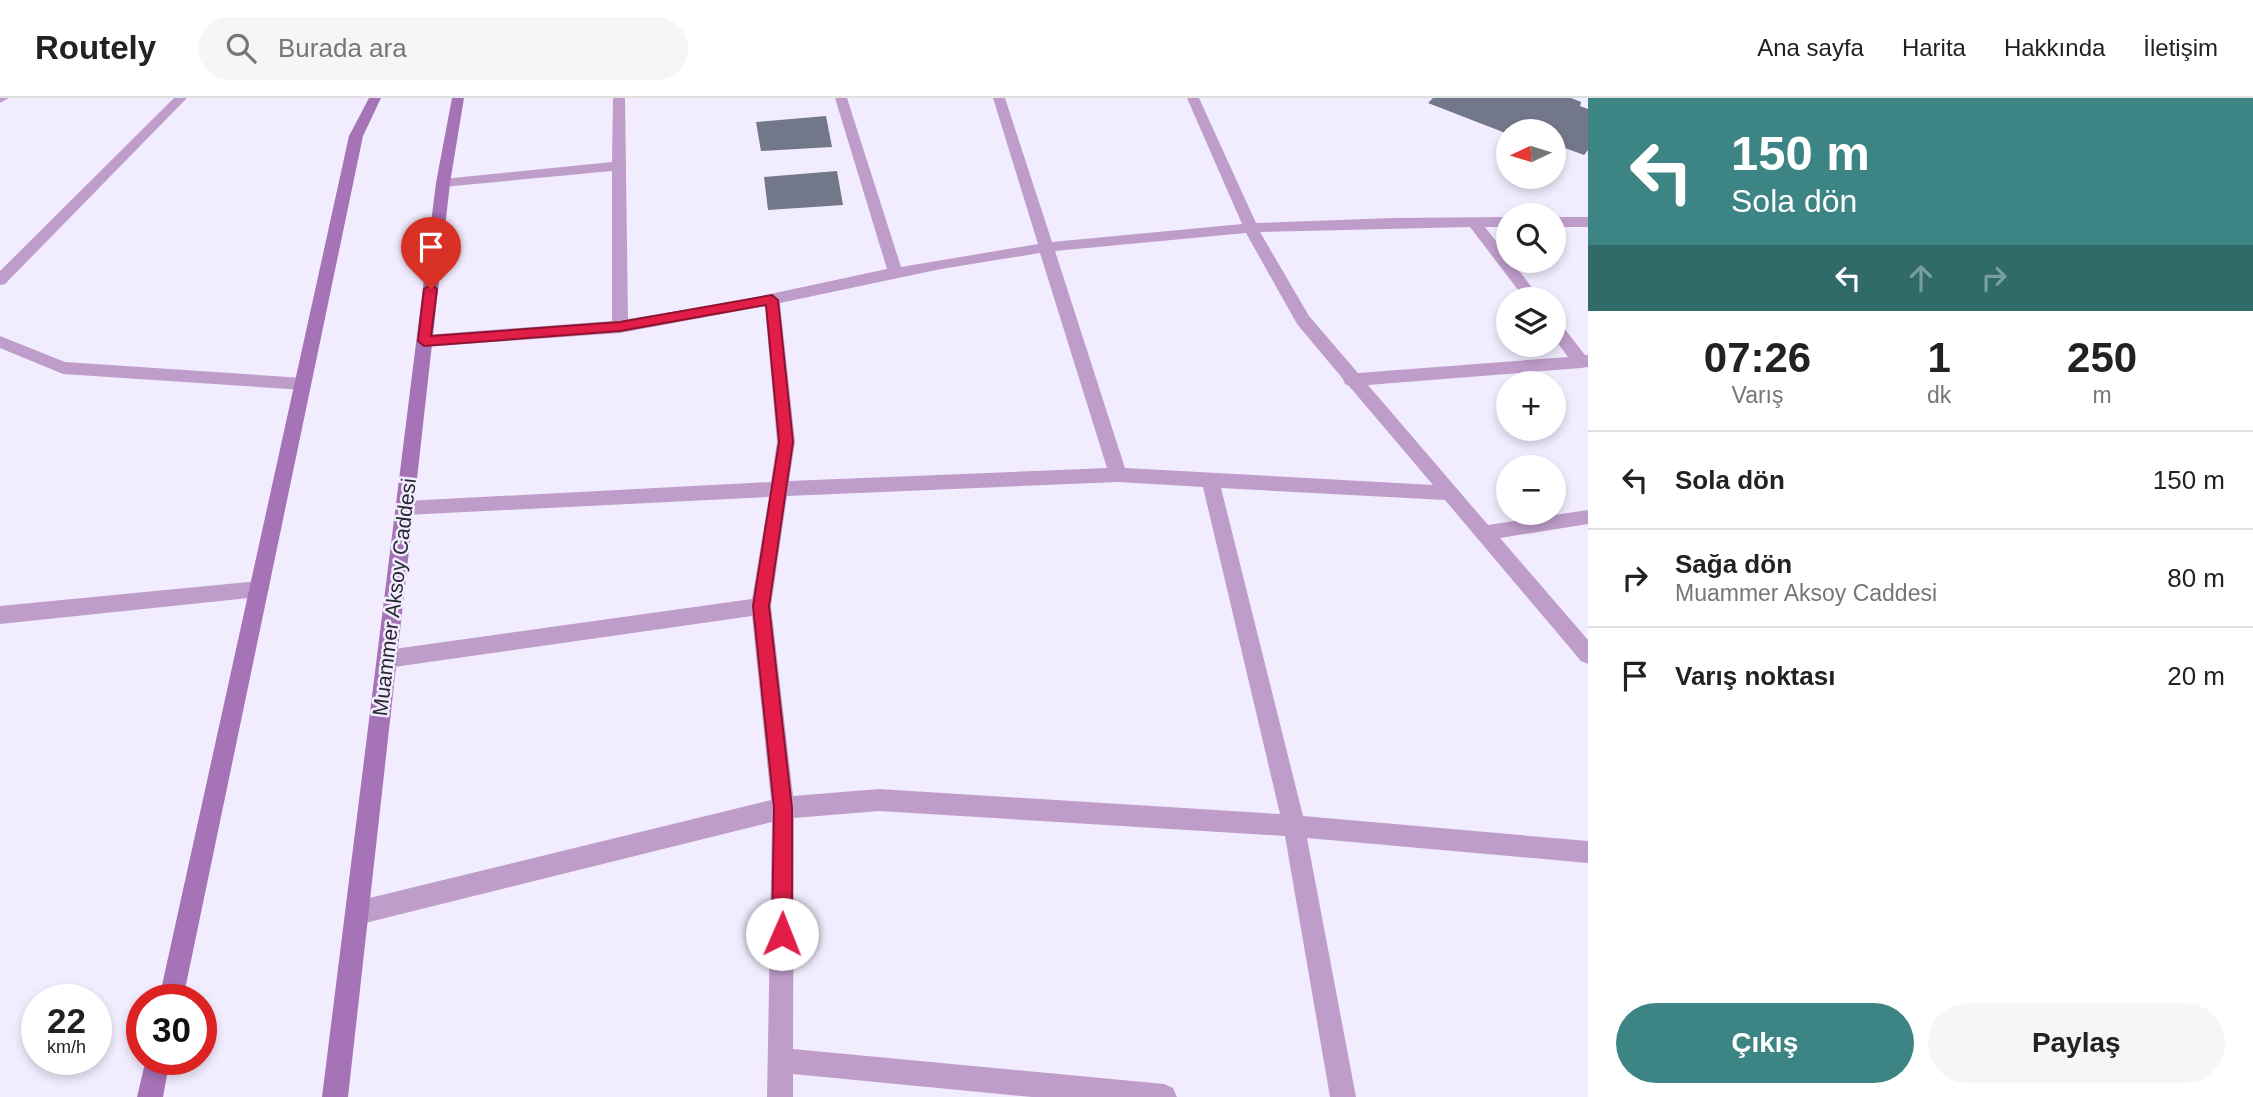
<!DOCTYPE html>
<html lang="tr">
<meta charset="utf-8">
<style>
body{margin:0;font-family:Arial,sans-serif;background:#f6f6f6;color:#222;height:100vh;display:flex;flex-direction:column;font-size:26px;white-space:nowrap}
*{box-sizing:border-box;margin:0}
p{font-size:23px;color:#767676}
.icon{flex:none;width:38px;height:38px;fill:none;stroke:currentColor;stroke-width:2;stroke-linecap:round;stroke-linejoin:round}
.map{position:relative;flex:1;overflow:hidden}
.panel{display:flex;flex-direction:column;background:#fff;width:665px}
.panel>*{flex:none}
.top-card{background:#3d8584;color:#fff;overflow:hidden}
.needle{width:46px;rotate:266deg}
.fabs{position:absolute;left:1496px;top:21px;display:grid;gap:14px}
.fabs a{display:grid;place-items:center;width:70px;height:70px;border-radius:50%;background:#fff;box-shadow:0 4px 10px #0003;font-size:35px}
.speed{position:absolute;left:21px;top:886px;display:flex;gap:14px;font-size:35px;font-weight:700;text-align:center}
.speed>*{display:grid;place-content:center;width:91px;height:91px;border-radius:50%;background:#fff;box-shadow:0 4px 10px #0003;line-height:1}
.speed small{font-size:18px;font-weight:400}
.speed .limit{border:10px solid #d22;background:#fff;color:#111}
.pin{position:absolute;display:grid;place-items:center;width:60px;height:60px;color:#fff;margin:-72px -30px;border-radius:50% 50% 50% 0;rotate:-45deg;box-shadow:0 0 7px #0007}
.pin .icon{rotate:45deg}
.me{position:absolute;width:77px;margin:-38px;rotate:1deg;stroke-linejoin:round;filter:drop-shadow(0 0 5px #0008)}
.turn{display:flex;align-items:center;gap:24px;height:147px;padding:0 28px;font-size:32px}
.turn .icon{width:91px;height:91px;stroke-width:2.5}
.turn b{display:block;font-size:49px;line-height:60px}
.lanes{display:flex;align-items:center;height:66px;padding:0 28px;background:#0003;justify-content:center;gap:35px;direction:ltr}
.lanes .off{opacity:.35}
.eta{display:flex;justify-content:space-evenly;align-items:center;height:119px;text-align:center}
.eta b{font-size:42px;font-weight:700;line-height:49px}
.primary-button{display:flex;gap:14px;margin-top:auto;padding:14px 28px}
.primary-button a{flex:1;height:80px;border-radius:42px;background:#3d8584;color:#fff;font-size:28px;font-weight:700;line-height:80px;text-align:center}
.primary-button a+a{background:#f6f6f6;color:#222}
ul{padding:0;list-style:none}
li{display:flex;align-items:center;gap:21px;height:98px;padding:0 28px;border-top:2px solid #e0e0e0}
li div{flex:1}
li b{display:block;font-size:26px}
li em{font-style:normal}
header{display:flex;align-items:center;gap:42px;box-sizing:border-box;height:98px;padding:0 35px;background:#fff;border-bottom:2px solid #e0e0e0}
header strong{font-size:33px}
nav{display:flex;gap:38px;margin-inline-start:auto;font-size:24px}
.search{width:490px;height:63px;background:#f6f6f6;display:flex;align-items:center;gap:18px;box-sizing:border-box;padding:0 24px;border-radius:38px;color:#767676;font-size:26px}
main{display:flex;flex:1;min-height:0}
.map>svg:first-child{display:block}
.building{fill:#73778a}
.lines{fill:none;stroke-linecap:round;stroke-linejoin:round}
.minor{fill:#bf9dcb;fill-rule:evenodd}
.secondary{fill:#a673b7;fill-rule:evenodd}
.route{fill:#e11d48;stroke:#92132f;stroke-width:2}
.labels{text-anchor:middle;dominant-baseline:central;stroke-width:5;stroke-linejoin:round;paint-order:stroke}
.street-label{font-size:21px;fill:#28262e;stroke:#f1edfe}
</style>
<header>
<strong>Routely</strong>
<div class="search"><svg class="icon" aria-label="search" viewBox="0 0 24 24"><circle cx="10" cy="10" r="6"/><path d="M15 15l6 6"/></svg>Burada ara</div>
<nav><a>Ana sayfa</a><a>Harita</a><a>Hakkında</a><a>İletişim</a></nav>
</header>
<main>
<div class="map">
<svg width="1588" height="999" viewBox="0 0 1588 999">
<rect width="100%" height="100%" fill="#f1edfe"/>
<g class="building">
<polygon points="1433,0 1571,0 1581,4 1580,8 1588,11 1588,52 1584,57 1554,46 1554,33 1508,33 1508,36 1428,5"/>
<polygon points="826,18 832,49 761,53 756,24"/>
<polygon points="837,73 843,107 768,112 764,79"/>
</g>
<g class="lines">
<g class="minor">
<polygon points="0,0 9,0 0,5"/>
<polygon points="174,0 187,0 5,186 0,187 0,173"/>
<path d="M613,0H625L628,221L728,205L887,171L835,0H847L901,169L1038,146L993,0H1005L1052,144L1242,126L1187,0H1199L1256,125L1393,120L1508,119V129H1485L1541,201H1525L1470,129L1260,134L1309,218L1358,275L1568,259L1554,240V223L1560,225L1585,257H1588V269L1581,270L1368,287L1488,427L1588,412V426L1500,440L1588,542V566L1581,563L1445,402L1221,390L1303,718L1588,743V765L1307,740L1356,999H1330L1285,738L879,713L794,720L793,951L1164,986L1173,990L1177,999H1032L793,976V999H767L772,724L357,827L349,823L345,815L349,807L357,803L771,702L752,518L387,570L380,567L377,561L380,555L387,552L752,501L769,399L405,417L399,415L396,410L399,405L405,403L771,384L777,344L765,208L620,235L424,249L416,243L424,237L612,223V73L443,89L436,85L443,81L612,64ZM1246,135L1297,226L1343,281L1345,286L1349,288L1433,387L1125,370L1055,153ZM1040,155L1107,370L789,383L795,344L780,205L941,171ZM1118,384L1203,389L1280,716L879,691L793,698L771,508L787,398Z"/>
<rect x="1554" y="119" width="34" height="10"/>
<polygon points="0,238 65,264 303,280 311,286 303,292 63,276 0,250"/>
<polygon points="259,483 266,485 269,491 266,497 259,499 0,526 0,508"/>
</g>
<g class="secondary">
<polygon points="369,0 381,0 363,38 183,901 159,901 349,38"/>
<polygon points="452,0 464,0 450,85 348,999 322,999 436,85"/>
<polygon points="146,961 170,961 163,999 137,999"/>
</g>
</g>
<polygon class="route" points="431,186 437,191 431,238 620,224 772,197 778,202 793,344 769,508 792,710 792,836 789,843 782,846 775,843 772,836 774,710 753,508 779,344 766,207 620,233 424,248 418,243 424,191"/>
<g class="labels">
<g class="street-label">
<text transform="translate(394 499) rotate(-83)">Muammer Aksoy Caddesi</text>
</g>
</g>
</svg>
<div class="fabs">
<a><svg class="needle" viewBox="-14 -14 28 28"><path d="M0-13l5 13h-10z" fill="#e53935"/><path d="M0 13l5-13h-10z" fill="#767676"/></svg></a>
<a><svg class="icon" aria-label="search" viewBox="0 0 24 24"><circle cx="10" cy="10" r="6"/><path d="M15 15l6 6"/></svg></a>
<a><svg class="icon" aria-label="layers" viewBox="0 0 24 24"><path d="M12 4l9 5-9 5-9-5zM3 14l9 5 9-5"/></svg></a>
<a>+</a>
<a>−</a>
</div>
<div class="speed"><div>22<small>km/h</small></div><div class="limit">30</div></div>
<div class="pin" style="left:431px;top:191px;background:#d93025"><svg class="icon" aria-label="arrive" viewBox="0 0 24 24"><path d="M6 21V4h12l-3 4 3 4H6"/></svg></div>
<svg class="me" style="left:782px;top:836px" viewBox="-20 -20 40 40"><circle r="19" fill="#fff"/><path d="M0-13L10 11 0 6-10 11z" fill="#e11d48"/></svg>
</div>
<section class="panel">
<div class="top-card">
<div class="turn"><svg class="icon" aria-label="left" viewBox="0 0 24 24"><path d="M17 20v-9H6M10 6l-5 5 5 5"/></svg><div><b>150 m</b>Sola dön</div></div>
<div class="lanes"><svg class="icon" aria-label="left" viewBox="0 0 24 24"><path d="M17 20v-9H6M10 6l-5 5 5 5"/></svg><svg class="icon off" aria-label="ahead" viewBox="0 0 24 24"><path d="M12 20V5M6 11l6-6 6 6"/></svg><svg class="icon off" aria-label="right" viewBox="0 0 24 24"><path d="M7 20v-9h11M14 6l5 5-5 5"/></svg></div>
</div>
<div class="eta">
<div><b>07:26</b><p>Varış</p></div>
<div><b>1</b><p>dk</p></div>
<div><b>250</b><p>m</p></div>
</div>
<ul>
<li><svg class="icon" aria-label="left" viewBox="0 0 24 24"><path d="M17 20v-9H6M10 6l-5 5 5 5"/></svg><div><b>Sola dön</b></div><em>150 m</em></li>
<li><svg class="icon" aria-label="right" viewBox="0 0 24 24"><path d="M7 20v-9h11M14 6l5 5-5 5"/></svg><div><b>Sağa dön</b><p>Muammer Aksoy Caddesi</p></div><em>80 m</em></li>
<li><svg class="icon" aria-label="arrive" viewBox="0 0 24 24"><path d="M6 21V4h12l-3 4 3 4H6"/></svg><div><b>Varış noktası</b></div><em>20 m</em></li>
</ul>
<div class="primary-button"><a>Çıkış</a><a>Paylaş</a></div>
</section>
</main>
